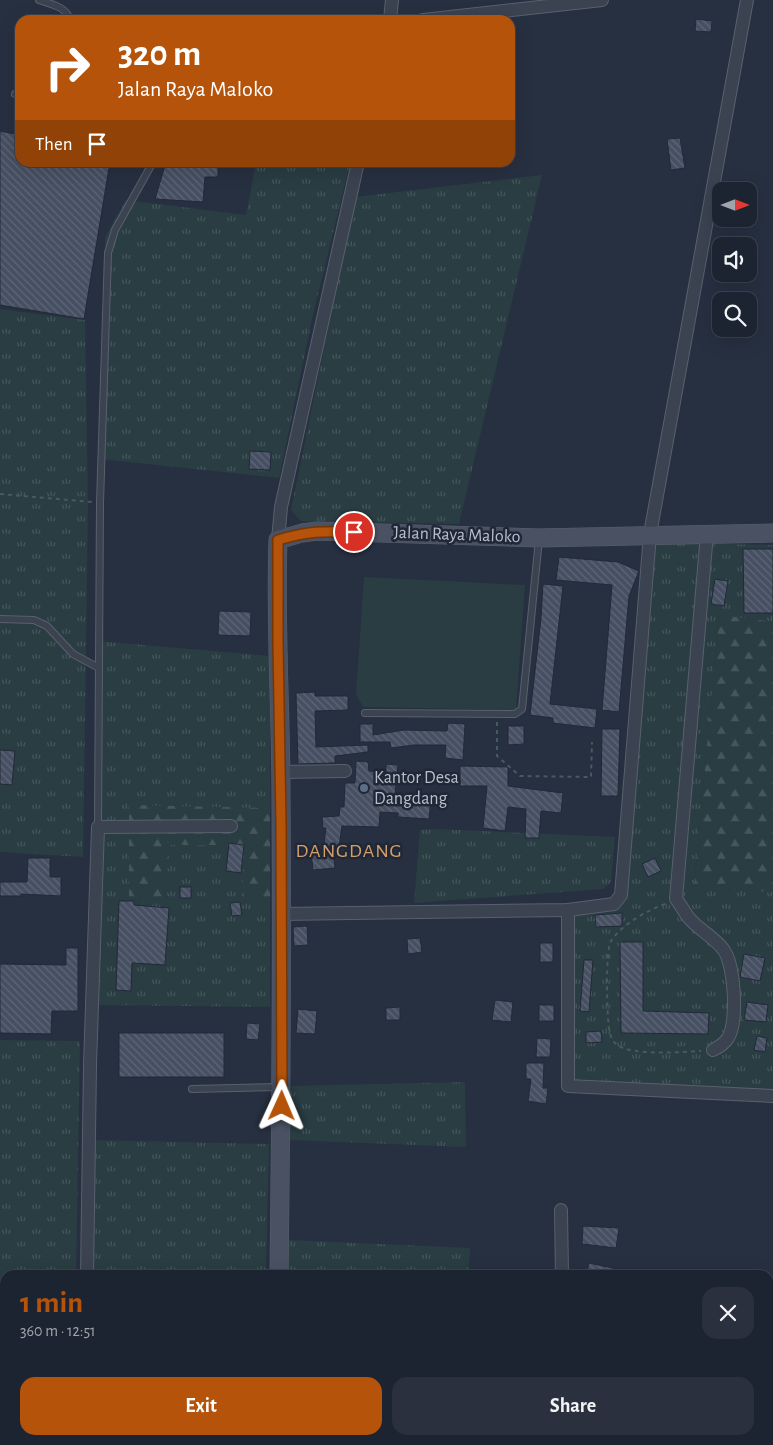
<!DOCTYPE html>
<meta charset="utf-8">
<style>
body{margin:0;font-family:"Alegreya Sans",sans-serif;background:#2a303d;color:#f1f3f6;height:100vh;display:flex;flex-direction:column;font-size:19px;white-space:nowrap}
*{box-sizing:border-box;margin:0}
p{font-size:16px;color:#a0a4ab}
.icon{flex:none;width:28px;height:28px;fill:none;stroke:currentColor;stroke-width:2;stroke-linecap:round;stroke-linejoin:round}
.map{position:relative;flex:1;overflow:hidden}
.panel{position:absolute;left:0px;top:1270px;width:774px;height:175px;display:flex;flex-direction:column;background:#1d2431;border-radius:15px 15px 0 0;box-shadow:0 5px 20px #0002,0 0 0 1px #3b414d}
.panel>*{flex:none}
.top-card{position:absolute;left:15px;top:15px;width:500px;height:152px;border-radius:15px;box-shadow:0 5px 20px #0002,0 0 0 1px #3b414d;background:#b45309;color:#fff;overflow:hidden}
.needle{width:32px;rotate:90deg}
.fabs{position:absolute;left:712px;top:182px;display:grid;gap:10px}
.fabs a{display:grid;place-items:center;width:45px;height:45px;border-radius:10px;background:#1d2431;box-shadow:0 5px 20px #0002,0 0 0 1px #3b414d;font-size:25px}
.pin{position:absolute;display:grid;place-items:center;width:42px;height:42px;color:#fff;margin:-21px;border:2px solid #fff;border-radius:50%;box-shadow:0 1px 5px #0007}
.me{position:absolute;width:55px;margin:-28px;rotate:1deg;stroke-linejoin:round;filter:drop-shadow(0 0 4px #0008)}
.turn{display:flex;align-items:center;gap:18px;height:105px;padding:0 20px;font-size:22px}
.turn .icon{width:65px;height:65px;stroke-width:2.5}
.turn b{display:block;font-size:35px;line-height:42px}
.then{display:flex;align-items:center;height:48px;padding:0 20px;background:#0003;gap:10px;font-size:19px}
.round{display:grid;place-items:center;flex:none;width:52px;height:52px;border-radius:15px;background:#2a303d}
.head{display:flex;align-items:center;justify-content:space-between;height:85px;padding:0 20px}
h1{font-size:30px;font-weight:700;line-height:38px;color:#b45309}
.button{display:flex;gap:10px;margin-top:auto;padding:10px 20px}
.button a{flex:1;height:58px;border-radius:15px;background:#b45309;color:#fff;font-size:20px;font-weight:700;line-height:58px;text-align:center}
.button a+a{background:#2a303d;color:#f1f3f6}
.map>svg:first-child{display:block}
.grass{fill:url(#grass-tufts)}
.forest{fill:url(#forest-firs)}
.pitch{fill:#293d42}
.building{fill:url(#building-back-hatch);stroke:#222938}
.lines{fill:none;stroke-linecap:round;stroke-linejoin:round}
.lane-casing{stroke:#59606e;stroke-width:8}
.street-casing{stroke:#59606e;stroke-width:14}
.secondary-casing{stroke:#59606e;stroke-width:19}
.path{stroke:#475a5e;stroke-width:2;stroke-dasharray:4 4;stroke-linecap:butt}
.lane{stroke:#3b4250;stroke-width:6}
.street{stroke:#3b4250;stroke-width:12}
.secondary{stroke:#495163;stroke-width:18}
.route-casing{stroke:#753606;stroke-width:12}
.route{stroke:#b45309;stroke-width:9}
.service-dot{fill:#5c6f8a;stroke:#202736;stroke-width:2}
.labels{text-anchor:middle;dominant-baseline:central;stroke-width:5;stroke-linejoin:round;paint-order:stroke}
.street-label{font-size:18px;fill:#b8becb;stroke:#202736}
.poi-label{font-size:18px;fill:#b8becb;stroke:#202736;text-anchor:start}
.quarter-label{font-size:20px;letter-spacing:1px;fill:#d3a06b;stroke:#202736}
</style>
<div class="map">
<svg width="773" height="1445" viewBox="0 0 773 1445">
<defs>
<pattern id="grass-tufts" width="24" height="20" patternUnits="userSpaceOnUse" patternTransform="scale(1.25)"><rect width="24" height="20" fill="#293d42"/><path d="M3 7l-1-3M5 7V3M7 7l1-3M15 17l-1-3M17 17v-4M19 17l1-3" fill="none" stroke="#46575c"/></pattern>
<pattern id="forest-firs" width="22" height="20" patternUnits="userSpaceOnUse" patternTransform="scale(1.25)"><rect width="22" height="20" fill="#293d42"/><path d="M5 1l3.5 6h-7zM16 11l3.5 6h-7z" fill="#46575c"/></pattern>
<pattern id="building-back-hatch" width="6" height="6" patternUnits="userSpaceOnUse" patternTransform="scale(1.25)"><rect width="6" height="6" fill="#465062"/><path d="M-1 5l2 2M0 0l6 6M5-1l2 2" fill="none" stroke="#5f6777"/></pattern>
</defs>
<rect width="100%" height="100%" fill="#273041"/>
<g class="grass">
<polygon points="256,163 350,163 312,319 279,478 100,459 106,298 105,237 126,200 246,215"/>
<polygon points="542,175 459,524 301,521 291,510 355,197"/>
<polygon points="0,309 85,320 88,507 83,857 0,852"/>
<polygon points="656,543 773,545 773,622 719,616 694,886 773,892 773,1090 568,1080 572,905 623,902"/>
<polygon points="97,641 270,656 270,1007 91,1005"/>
<polygon points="435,829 615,837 611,882 603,889 414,903 420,830"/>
<polygon points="0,1040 80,1041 76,1275 5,1275 5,1398 0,1396"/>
<polygon points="465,1082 466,1147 288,1140 289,1086"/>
<polygon points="88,1140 269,1144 266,1275 87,1275"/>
<polygon points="287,1240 470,1248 468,1275 287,1275"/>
</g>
<g class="forest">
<polygon points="719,615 773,622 773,892 694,887"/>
<polygon points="129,805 270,808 270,899 242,899 244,845 170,845 164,903 129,902"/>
</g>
<polygon class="pitch" points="364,577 525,585 516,710 363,707 356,694"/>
<g class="building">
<polygon points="696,19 712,21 711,32 695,31"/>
<polygon points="0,131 20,135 20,162 110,162 84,319 0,305"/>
<polygon points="680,138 685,168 671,170 667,139"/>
<polygon points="166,162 218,162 218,177 205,177 203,202 155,199"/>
<polygon points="250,451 271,452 270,470 249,469"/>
<polygon points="743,549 773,549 773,613 744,613"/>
<polygon points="559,557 618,562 639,571 629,596 619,712 602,710 612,585 556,580"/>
<polygon points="715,579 728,581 724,606 711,604"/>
<polygon points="543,584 563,586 550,704 597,709 595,728 553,723 553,718 530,715 541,618"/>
<polygon points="219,611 251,612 250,636 218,635"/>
<polygon points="315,692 315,696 348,696 348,710 315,711 316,747 368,745 368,752 335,756 335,763 298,764 296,693"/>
<polygon points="448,723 465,724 463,760 445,758 446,745 414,745 391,748 390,742 360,742 360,724 373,724 373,735 404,730 447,731"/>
<polygon points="508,726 524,726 524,744 508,745"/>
<polygon points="602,729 620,729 618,796 601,796"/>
<polygon points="0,750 15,751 12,785 0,784"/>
<polygon points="356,761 368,762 369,771 386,772 386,764 398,765 395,794 398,794 397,797 431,800 429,819 398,817 398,813 380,812 379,827 342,826 339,847 333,847 335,868 313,870 311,852 323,851 326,828 323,828 322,817 339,816 340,807 344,807 345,783 355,783"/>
<polygon points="460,766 508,767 508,786 563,793 561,813 541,811 539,838 525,838 526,809 508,807 505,831 483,828 487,786 460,786"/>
<polygon points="229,843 244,845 241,873 226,871"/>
<polygon points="28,858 50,858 50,877 61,877 61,896 21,894 21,896 0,896 0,882 27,882"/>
<polygon points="655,858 661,871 648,877 642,864"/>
<rect x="180" y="887" width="11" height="11"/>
<polygon points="119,901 134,901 134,905 169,908 165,965 132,963 131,991 116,990"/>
<polygon points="240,902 242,915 232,916 230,903"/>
<polygon points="622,913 622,926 596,927 595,915"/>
<polygon points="307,926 308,945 294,946 293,927"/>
<polygon points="420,938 422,952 408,954 407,939"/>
<polygon points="620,942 643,942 643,1011 709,1013 708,1034 621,1033"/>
<rect x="540" y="943" width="13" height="19"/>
<polygon points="66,948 78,948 78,1011 52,1011 51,1034 0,1033 0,964 66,965"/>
<polygon points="744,954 765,958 760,981 740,977"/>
<polygon points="584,960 593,960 589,1012 580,1011"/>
<polygon points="495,1000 513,1002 511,1022 492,1020"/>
<polygon points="747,1002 768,1005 766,1022 744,1020"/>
<rect x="539" y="1005" width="15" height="16"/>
<polygon points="400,1007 400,1020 386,1020 386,1008"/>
<polygon points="298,1009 317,1011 315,1034 296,1033"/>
<polygon points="247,1023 260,1024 258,1040 246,1039"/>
<polygon points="601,1031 602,1042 586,1043 586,1032"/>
<rect x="119" y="1033" width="105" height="44"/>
<polygon points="757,1036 767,1038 765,1052 754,1050"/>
<polygon points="537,1038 551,1039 550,1057 536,1057"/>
<polygon points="526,1063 544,1063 543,1088 548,1088 546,1104 528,1101 531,1079 526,1079"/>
<polygon points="583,1226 619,1228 616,1248 582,1244"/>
<polygon points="589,1263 627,1271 627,1275 586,1275"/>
</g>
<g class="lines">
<defs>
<g id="lane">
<path d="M39,0C51,4 67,7 70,20"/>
<polyline points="15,94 20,95"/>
<polyline points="0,619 34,620 47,626 73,654 99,668"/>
<polyline points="365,713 515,714 522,709 539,539"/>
<polyline points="98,827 100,503 108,253 115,230 153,162"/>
<polyline points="192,1089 281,1087"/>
</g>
<g id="street">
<polyline points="390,20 392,0"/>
<polyline points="423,20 602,0"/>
<path d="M707,533L676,899C681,905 684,912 689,918C699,930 714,937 723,949C735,964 738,1022 728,1038C724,1044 719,1047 713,1050"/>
<polyline points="278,540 281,507 358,162"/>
<polyline points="281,772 345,771"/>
<polyline points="568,910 568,1086 773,1096"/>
<polyline points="281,914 568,910 614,904 621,895 650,534 747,0"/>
<polyline points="561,1210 562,1275"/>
<polyline points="87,1275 90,1065 98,827 231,826"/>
<polyline points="281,1440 282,1445"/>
<polyline points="604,1440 606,1445"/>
<polyline points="84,1445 84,1440"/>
<polyline points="471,1445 471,1440"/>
</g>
<g id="secondary">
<path d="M279,1275C281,1115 282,956 281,796C281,711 275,625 278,540L302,533L317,531L539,538L773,533"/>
<polyline points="0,1402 5,1404"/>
</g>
</defs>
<use href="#lane" class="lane-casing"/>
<use href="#street" class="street-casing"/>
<use href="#secondary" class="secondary-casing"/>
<g class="path">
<polyline points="0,494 92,502"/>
<polyline points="497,722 497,756 520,776 591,777 592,742"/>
<path d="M665,904C648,910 621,925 611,941C605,952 607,1014 609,1029C610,1035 612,1041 617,1045C633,1056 682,1052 701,1051"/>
<polyline points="652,1440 750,1445"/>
</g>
<use href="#lane" class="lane"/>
<use href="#street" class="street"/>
<use href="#secondary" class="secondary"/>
</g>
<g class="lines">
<defs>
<path id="route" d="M282,1106L281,824L278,643V540C308,531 323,531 354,532"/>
</defs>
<use href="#route" class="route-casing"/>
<use href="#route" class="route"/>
</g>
<circle class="service-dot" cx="364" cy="788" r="5"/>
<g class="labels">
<g class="street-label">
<text transform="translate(457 535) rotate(2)">Jalan Raya Maloko</text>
</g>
<g class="poi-label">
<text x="374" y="778">Kantor Desa<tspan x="374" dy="21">Dangdang</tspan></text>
</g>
<g class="quarter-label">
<text x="349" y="851">DANGDANG</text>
</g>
</g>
</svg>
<div class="fabs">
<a><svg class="needle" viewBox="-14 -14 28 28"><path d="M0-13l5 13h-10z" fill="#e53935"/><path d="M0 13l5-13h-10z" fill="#a0a4ab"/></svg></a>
<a><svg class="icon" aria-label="sound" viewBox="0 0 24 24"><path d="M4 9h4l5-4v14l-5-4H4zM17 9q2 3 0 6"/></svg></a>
<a><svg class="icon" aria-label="search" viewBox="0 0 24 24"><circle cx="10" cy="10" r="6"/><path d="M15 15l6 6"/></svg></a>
</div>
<div class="pin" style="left:354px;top:532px;background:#d93025"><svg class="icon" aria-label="arrive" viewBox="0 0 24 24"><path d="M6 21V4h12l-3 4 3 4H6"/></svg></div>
<svg class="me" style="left:282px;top:1106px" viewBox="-20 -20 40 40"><path d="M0-17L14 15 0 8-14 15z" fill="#b45309" stroke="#fff" stroke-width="4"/></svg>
<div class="top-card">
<div class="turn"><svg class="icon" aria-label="right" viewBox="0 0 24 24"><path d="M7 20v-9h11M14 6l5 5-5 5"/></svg><div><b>320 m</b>Jalan Raya Maloko</div></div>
<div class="then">Then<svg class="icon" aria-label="arrive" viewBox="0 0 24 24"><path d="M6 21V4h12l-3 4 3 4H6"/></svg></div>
</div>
<section class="panel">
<div class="head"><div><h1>1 min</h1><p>360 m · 12:51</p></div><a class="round"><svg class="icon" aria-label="close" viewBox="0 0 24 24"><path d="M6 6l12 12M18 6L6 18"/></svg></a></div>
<div class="button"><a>Exit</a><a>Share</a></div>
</section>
</div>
